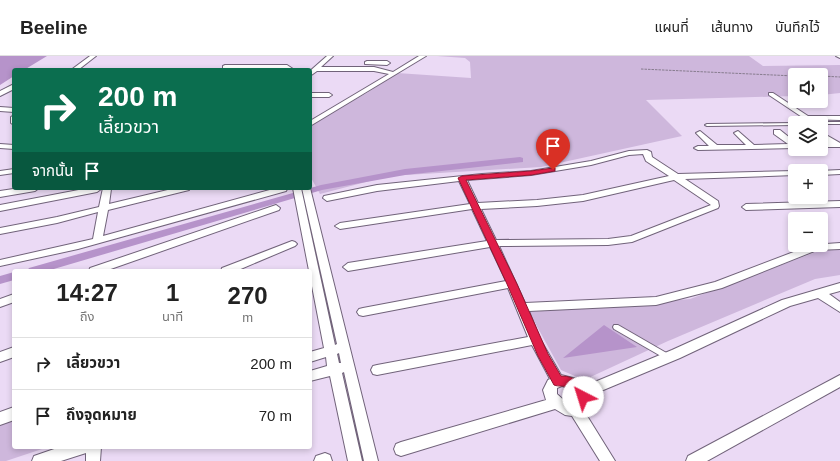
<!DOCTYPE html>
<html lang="th">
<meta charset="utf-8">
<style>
body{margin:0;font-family:Arial,"Noto Sans Thai",sans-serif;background:#f2f2f2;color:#222;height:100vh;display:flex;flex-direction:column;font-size:15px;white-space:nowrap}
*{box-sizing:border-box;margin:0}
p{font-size:13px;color:#767676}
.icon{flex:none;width:22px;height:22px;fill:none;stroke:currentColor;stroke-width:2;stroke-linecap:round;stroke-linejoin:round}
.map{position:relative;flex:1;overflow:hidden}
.drawer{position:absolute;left:12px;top:213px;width:300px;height:180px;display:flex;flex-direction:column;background:#fff;border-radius:4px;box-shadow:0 2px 6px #0003}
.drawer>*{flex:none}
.guide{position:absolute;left:12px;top:12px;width:300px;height:122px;border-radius:4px;box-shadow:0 2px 6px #0003;background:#0b6e4f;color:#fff;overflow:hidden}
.fabs{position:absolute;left:788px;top:12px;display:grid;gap:8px}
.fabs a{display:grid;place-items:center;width:40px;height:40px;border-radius:4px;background:#fff;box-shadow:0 2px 6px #0003;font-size:20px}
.pin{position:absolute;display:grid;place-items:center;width:34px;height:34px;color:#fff;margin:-41px -17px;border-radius:50% 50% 50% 0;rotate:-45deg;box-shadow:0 0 4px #0007}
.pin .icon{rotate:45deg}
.me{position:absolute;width:44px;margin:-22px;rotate:320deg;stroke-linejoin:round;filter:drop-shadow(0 0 3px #0008)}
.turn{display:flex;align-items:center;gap:14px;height:84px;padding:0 20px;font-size:18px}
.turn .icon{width:52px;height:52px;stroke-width:2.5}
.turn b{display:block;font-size:28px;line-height:34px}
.then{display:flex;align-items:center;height:38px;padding:0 20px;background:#0003;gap:8px;font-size:15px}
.eta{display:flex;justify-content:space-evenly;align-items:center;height:68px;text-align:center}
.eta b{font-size:24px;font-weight:700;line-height:28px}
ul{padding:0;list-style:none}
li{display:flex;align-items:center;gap:12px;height:52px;padding:0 20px;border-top:1px solid #e0e0e0}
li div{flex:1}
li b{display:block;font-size:15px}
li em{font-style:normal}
header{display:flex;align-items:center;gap:24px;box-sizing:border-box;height:56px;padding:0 20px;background:#fff;border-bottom:1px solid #e0e0e0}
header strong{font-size:19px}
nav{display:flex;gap:22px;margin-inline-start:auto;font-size:14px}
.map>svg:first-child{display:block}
.green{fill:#ceb7dc}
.water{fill:#b693ca}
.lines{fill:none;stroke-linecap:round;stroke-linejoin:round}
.canal{fill:#b693ca;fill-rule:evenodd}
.lane-casing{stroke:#71637a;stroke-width:2}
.street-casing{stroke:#71637a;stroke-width:2}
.path{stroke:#877c8e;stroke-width:1;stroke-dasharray:2.5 1;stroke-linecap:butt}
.lane{fill:#fff;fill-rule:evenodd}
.street{fill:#fff;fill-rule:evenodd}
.route{fill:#e11d48;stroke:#92132f}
</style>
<header>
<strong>Beeline</strong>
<nav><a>แผนที่</a><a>เส้นทาง</a><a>บันทึกไว้</a></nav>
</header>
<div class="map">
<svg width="840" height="405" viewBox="0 0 840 405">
<rect width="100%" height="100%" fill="#ebdaf5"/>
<g class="green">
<polygon points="437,0 749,0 763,10 840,9 840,37 821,39 821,19 795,19 795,40 646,44 682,80 541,111 389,120 320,138 310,120 310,72 317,64 367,37 397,17 471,22 470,6 465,2"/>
<polygon points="840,192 840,219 815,223 668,285 584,324 561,314 529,256 690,243 824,193"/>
<polygon points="14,364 14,391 48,391 6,405 0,405 0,370"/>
</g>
<g class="water">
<polygon points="0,0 47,0 24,14 14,14 14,20 0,29"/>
<polygon points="604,269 637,291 563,302"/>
</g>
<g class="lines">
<g class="canal">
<polygon points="520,101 523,102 523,106 405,119 322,134 47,215 27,215 29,212 321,129 405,113"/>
<polygon points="14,216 14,224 0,228 0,220"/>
</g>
<defs>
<g id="lane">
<polygon points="836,0 840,0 840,2"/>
<polygon points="820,66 840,66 840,68 821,68 821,67 819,67"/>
<polygon points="795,67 795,69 707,70 705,69 707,68"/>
<polygon points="614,269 618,269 670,299 671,301 670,303 668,304 666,303 614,273 613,271"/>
</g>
<g id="street">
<polygon points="90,0 96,0 78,14 71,14"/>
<polygon points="327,0 333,0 321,11 374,11 393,16 419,0 426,0 310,70 310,65 389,18 374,15 317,15 310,20 310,15"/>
<polygon points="367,5 387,5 390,7 387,9 365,8 365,6"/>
<polygon points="225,9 287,9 293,13 223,12 223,10"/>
<polygon points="14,28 14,33 0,40 0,35"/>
<polygon points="310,37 329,37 332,39 329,41 310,41"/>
<polygon points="769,37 773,37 808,60 840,60 840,64 805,63 769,39"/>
<polygon points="0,51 14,52 14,56 0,55"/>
<polygon points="14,59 14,69 11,67 11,61"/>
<polygon points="774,74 780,74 795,86 795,92 698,94 694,92 698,90 709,90 696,77 700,75 717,89 746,89 734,77 738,75 754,89 788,88 774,78"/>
<polygon points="821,76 840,87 840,91 821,91 821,87 828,87 821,81"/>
<polygon points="0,88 14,89 14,93 0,92"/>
<path d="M647,94L651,96L652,101L678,118L795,115H797H795V119L685,123L718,145L719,150L718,152L632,186L608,189L499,190L525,247L656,241L715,226L812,189L840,187V193L817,194L722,232L656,249L529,255L540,283L561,319L577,323L585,330L672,294L782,244L840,227V235L829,238L840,246V256L818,242L790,250L680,302L589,340L584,355L615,405H600L572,360L565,359L555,353L401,400L396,398L394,393L396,388L401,386L546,344L543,334L548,324L550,323L532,289L377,319L373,318L371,314L373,310L377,309L528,281L508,232L363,260L359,259L357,256L359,253L363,252L506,225L490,191L348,215L343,211L348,207L487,185L472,153L340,173L335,170L340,167L470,148L459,125L377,135L327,145L323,142L324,140L377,129L482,118L531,115L591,105L629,95ZM643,98L646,105L669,120L583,139L537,144L478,147L467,124L531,119L591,109L629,99ZM674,124L711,149L631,180L608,183L496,184L481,153L537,150L583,145ZM562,330C571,332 578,337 575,346L567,347L557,338V332Z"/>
<polygon points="14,113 14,117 0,119 0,115"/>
<polygon points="840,114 840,118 821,119 821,115 819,115"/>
<polygon points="20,132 39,132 35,135 0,141 0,135"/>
<polygon points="89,132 101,133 97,136 0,155 0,149"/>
<polygon points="103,132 111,133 109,148 176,132 190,132 189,134 108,154 103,180 277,132 287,133 286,135 78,193 0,210 0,204 93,183 98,156 57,167 0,178 0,172 57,161 99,151"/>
<path d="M293,132H301L335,289L337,288L302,132H310L378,405H364L344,316L342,317L362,405H348L330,320L310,325V315L327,310L326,301L310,306V296L324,292ZM339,297L341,307H339L337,298Z"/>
<polygon points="840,145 840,151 746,154 742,151 746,148"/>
<polygon points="276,149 280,152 279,154 105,215 89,215 90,212"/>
<polygon points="292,185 295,186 297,188 295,190 236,215 221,215 222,212"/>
<polygon points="14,238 14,246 0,251 0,243"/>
<polygon points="14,291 14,301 0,306 0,296"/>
<polygon points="840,319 840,331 707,405 686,405 688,400"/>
<polygon points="14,351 14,364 0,369 0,356"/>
<polygon points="60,391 101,391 100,405 86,405 86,397 61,405 32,405 34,400"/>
<polygon points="325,397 330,399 332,405 314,405 316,400"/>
</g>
</defs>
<use href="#lane" class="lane-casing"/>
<use href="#street" class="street-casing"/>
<g class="path">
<polyline points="641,13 795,20"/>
<polyline points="821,20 840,21"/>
</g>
<use href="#lane" class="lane"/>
<use href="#street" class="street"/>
</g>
<path class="route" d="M553,112H555V115L531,119L466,124L517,228L548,298L561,320C576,320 583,328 589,341L587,345L583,346C576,344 576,336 570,332C565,329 559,331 554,329L538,300L507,228L458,122L462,120L531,115Z"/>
</svg>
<div class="fabs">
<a><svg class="icon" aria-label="sound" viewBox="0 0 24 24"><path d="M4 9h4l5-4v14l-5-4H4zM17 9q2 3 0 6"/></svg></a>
<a><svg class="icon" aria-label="layers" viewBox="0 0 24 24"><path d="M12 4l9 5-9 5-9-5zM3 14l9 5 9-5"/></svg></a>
<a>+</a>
<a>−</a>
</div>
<div class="pin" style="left:553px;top:114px;background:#d93025"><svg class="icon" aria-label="arrive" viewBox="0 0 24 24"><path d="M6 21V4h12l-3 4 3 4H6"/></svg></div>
<svg class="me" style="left:583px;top:341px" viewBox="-20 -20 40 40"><circle r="19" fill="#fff"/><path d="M0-13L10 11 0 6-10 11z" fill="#e11d48"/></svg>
<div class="guide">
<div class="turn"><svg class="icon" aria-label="right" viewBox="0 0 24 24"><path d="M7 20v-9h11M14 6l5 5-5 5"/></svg><div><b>200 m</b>เลี้ยวขวา</div></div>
<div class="then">จากนั้น<svg class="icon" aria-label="arrive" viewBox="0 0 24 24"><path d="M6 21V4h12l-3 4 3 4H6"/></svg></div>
</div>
<section class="drawer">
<div class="eta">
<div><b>14:27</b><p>ถึง</p></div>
<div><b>1</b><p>นาที</p></div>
<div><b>270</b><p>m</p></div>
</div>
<ul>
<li><svg class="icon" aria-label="right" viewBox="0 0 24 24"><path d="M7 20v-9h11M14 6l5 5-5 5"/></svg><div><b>เลี้ยวขวา</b></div><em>200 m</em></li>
<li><svg class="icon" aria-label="arrive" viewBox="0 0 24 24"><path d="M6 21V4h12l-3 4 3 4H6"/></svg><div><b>ถึงจุดหมาย</b></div><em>70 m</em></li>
</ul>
</section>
</div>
